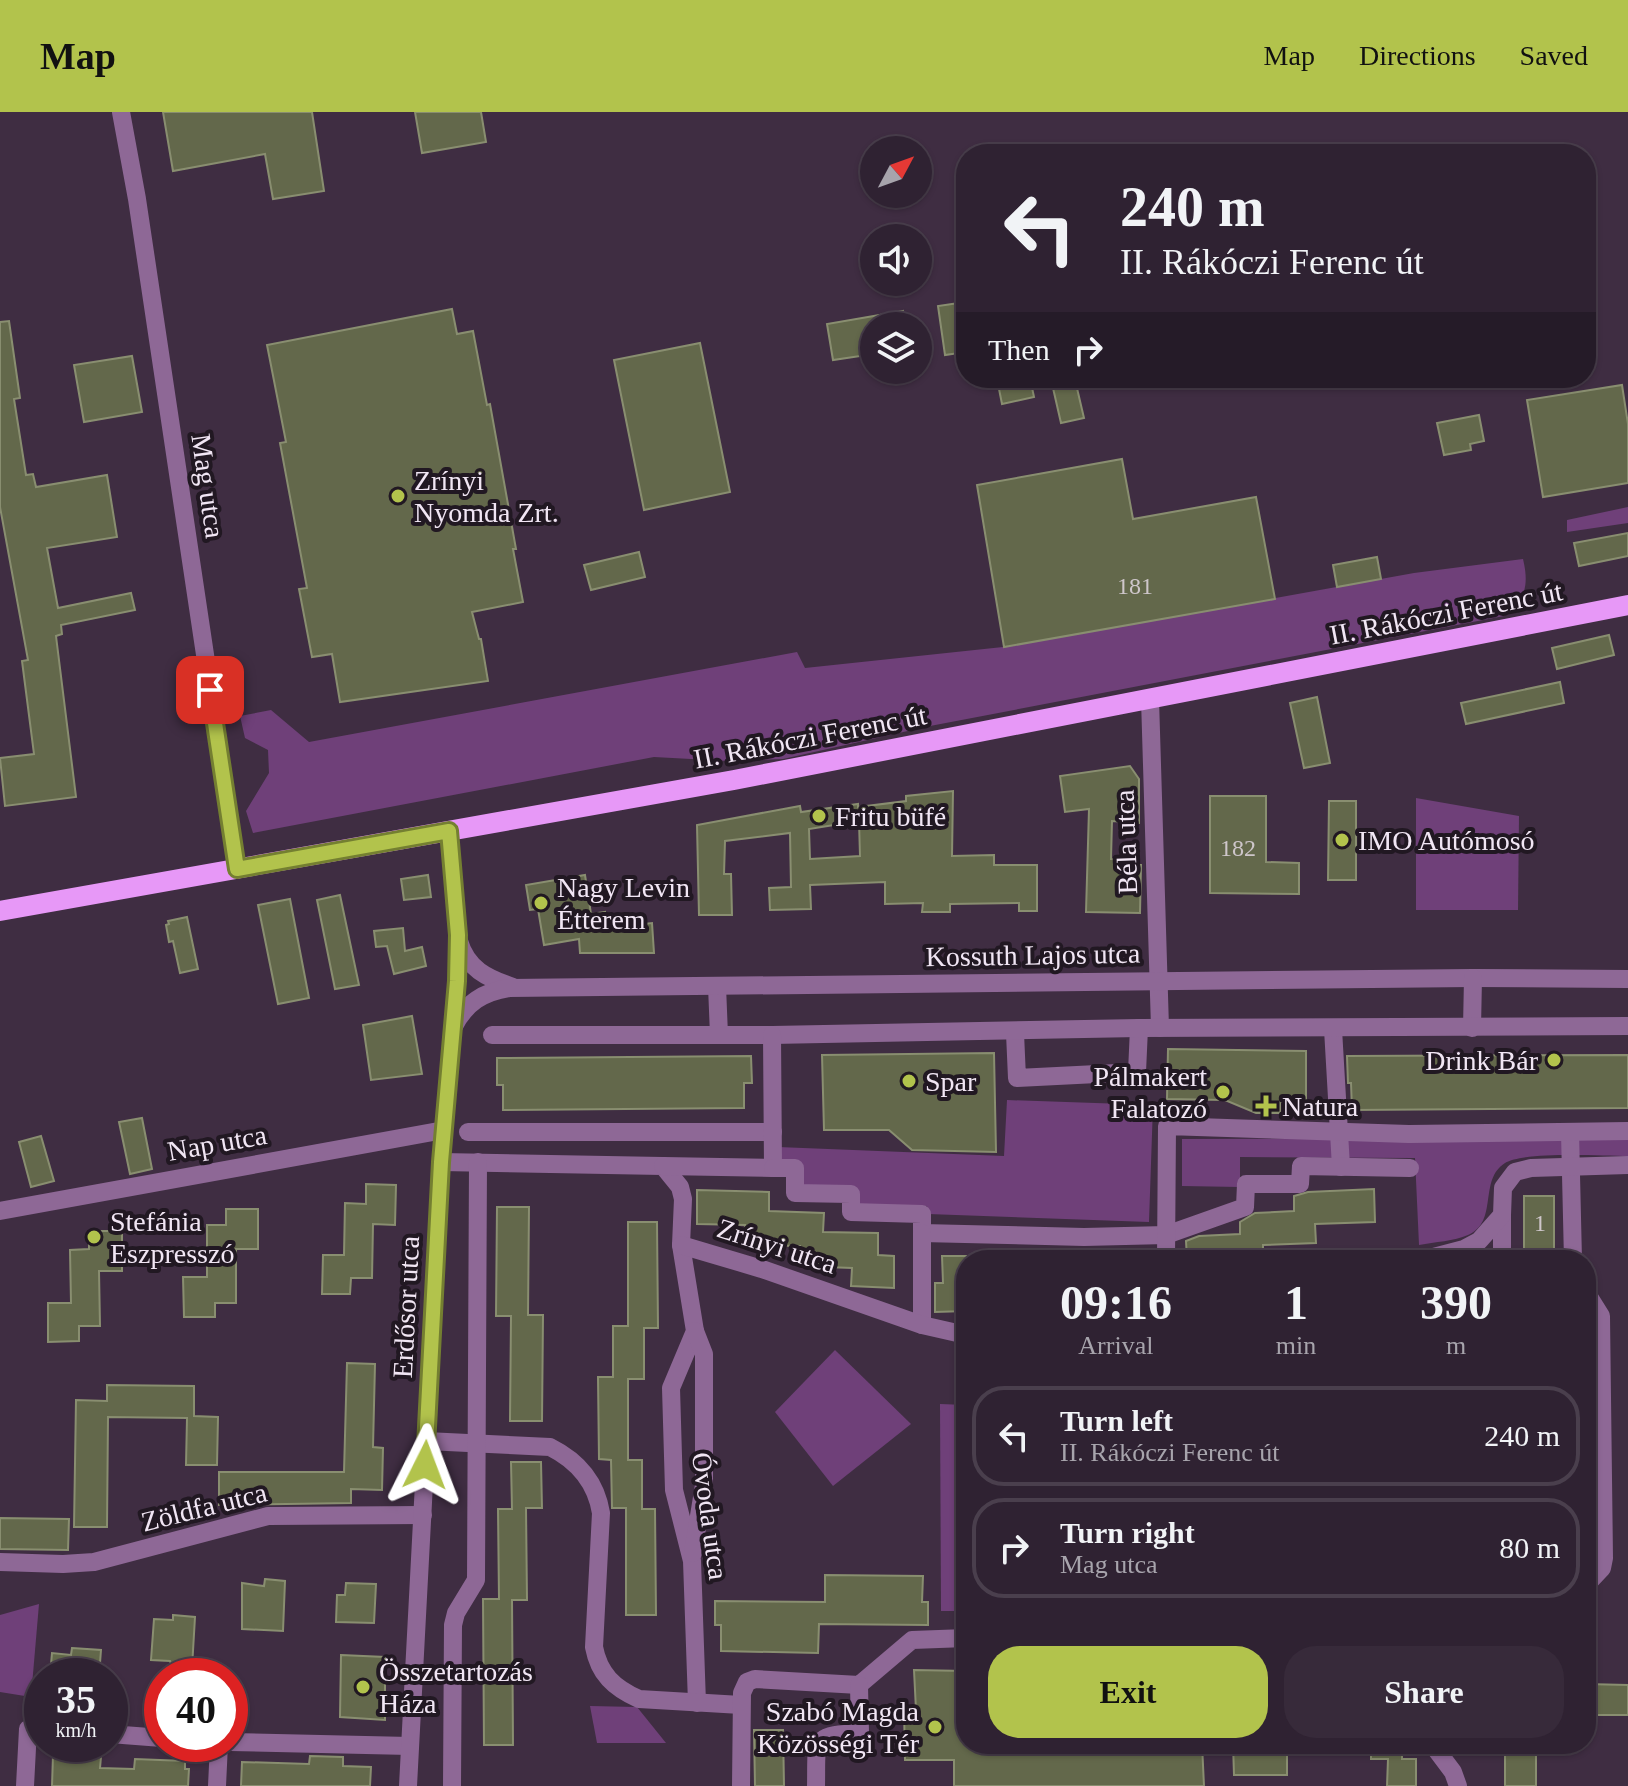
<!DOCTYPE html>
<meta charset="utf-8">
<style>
body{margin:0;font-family:Georgia,serif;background:#372a3a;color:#f1f3f6;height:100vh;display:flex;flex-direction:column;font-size:30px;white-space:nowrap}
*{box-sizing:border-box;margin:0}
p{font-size:26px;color:#a7a4ac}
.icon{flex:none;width:44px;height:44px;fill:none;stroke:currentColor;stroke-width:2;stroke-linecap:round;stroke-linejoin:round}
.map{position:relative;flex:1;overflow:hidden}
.panel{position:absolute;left:956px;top:1138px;width:640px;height:504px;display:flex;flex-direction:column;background:#2f2232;border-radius:32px;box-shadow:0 2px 6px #0004,0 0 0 2px #4a3f4d}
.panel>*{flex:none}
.top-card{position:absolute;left:956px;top:32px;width:640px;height:244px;border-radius:32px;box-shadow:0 2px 6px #0004,0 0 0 2px #4a3f4d;background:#2f2232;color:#f1f3f6;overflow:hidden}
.needle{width:52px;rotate:49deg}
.tools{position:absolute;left:860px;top:24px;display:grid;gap:16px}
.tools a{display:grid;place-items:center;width:72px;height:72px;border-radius:50%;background:#2f2232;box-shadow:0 2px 6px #0004,0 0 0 2px #4a3f4d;font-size:40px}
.speed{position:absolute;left:24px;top:1546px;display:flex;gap:16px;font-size:40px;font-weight:700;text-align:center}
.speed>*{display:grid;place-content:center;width:104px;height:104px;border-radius:50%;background:#2f2232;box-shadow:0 2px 6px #0004,0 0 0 2px #4a3f4d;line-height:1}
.speed small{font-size:20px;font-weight:400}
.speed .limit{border:12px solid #d22;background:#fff;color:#111}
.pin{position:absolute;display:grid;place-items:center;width:68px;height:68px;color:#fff;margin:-34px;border-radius:16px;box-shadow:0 4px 12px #0006}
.me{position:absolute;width:88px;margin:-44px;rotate:3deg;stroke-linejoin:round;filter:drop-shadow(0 0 6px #0008)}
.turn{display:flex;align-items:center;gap:28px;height:168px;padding:0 32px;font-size:36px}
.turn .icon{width:104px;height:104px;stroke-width:2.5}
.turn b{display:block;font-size:56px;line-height:68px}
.then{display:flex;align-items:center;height:76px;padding:0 32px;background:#0003;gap:16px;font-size:30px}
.eta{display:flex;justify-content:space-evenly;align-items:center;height:136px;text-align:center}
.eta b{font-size:48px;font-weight:600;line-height:56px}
.action{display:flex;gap:16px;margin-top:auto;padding:16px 32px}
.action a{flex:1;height:92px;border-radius:32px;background:#b2c34c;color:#111;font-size:32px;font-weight:600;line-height:92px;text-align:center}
.action a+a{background:#372a3a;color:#f1f3f6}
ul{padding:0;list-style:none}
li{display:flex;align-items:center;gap:24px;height:100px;margin:0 16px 12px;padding:0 16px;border:4px solid #4a3f4d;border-radius:32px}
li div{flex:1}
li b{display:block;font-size:30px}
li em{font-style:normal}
header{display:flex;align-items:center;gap:48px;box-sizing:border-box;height:112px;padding:0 40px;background:#b2c34c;color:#111}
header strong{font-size:38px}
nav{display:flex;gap:44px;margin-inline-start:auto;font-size:28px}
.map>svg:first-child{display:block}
.green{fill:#6f4079}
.building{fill:#63684b;stroke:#898e70;stroke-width:2;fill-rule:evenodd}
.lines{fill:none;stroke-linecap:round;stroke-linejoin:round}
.minor{stroke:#8e6896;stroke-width:18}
.major{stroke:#e798f7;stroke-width:20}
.route-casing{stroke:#747f31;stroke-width:20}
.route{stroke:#b2c34c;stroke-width:14}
.poi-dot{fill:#b2c34c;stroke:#211822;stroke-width:3}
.labels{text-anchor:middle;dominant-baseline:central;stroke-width:8;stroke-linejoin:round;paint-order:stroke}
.number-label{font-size:24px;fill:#cec6ca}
.poi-label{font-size:28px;fill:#f1e6f4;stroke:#211822;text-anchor:start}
.street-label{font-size:28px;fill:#f1e6f4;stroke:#211822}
</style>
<header>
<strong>Map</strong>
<nav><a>Map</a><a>Directions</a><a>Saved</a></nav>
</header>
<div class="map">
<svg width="1628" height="1674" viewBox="0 0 1628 1674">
<rect width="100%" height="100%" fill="#3f2d42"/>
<g class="green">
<polygon points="1628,395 1628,411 1567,420 1567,408"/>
<path d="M1523,447C1529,472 1526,489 1504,504L930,614L783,647L728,649L654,645L253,721L246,699L269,661L268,638L245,626L240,604L271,598L309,630L797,540L805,556L1003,535L1414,461Z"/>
<polygon points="1416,686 1519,704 1518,798 1416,798"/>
<polygon points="1007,988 1153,993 1149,1110 928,1102 927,1094 856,1092 800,1076 778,1051 778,1035 1004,1044"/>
<path d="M1628,1026V1044C1602,1044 1525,1039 1505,1051C1478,1068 1499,1110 1468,1123C1454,1129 1435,1130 1419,1133L1415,1046L1240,1045V1075L1182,1074V1027Z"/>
<polygon points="835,1238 911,1312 833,1374 775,1300"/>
<polygon points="940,1292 966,1293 966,1499 941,1499"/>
<polygon points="39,1492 31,1585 0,1580 0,1503"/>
<polygon points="590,1594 637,1595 666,1631 597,1631"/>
</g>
<g class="building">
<polygon points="163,0 312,0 324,79 273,87 265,42 173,59"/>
<polygon points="415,0 481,0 486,30 422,41"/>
<polygon points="966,190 966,240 945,243 938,194"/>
<polygon points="452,197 457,222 473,219 487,293 490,292 516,437 513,437 523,490 472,500 479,527 481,527 488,569 340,590 332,542 312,545 299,477 307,476 280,331 286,330 267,233"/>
<polygon points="903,199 906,214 874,214 874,242 833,248 827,212"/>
<polygon points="9,209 20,286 14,287 26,363 33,362 36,375 107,363 117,425 47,436 58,496 131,481 135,498 61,513 62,522 56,524 76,685 5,694 0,646 34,642 22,549 28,548 0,395 0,210"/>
<polygon points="700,231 730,380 644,398 614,248"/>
<polygon points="132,244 142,300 84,310 74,253"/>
<polygon points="1024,266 1030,266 1034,285 1002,292 998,272"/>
<polygon points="1076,272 1084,306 1061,311 1053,276"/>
<polygon points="1622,273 1628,312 1628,371 1543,385 1527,288"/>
<polygon points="1479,303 1484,329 1470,332 1471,338 1444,343 1437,311"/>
<polygon points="1122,347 1133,407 1256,385 1275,487 1004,535 977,373"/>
<polygon points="1628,421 1628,444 1579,454 1574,431"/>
<polygon points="639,440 645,465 591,478 584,453"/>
<polygon points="1377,445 1381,467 1337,475 1333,453"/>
<polygon points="1609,523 1614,543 1557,557 1552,536"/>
<polygon points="1560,570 1564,591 1466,612 1461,591"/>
<polygon points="1317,585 1330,651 1304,656 1290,591"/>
<polygon points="1130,654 1139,667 1139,711 1112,709 1111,747 1138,748 1138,753 1141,753 1140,801 1086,800 1089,697 1065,700 1060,664"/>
<path d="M953,679L952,744L994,743V753H1037V799H1019V791L950,792V800H922L923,791L885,792V770L810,773L811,797L770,798L769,776L791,775L790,721L725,729L724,762H731L732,803H699L697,713L800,694L801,700L858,692V695L906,689V684ZM859,709L860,744L810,747L809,717Z"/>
<polygon points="1210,684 1266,684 1266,750 1299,751 1299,782 1210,781"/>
<polygon points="1329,689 1356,689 1356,768 1328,768"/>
<polygon points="428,763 431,785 404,788 401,767"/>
<polygon points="585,763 591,802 605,800 606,816 652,811 654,841 580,841 579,827 544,833 538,797 530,798 526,773"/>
<polygon points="340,783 359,873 335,877 317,788"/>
<polygon points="290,787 309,886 278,892 258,793"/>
<polygon points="187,805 198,857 180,861 173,829 169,830 166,813 169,812 168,809"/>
<polygon points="403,816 405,839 422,835 426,854 394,862 387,834 376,835 374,819"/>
<polygon points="412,904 422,962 371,968 363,913"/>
<polygon points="1168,937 1306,939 1306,988 1280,990 1280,1001 1256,1001 1225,988 1167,987"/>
<polygon points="994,941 996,1040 912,1038 889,1018 824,1018 822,943"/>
<polygon points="1628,943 1628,996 1352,998 1351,971 1348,971 1347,944"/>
<polygon points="751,944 752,971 744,971 744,996 503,998 503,973 497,973 497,946"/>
<polygon points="142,1006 152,1057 130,1062 119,1010"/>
<polygon points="41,1024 54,1069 31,1075 19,1030"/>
<polygon points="366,1072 396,1073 395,1113 373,1112 372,1166 351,1166 350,1182 322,1182 323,1143 344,1143 345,1091 366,1092"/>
<polygon points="1374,1077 1375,1110 1315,1112 1316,1131 1263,1133 1263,1148 1187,1148 1186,1129 1199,1124 1240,1122 1240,1110 1255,1101 1294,1099 1294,1084 1308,1080"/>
<polygon points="697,1078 769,1080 769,1099 824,1101 823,1120 878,1121 878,1143 894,1144 894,1176 851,1174 852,1156 800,1154 800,1134 744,1133 745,1113 697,1112"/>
<rect x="1524" y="1084" width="30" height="64"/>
<polygon points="497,1095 529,1095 528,1203 543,1203 542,1309 510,1309 511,1204 496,1204"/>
<polygon points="226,1097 258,1097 258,1137 236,1137 236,1191 215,1191 215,1205 184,1205 183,1165 207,1165 207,1113 226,1113"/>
<polygon points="628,1110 657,1110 658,1216 644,1216 644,1267 628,1267 628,1348 642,1348 642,1397 655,1397 656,1503 626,1503 626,1396 612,1396 611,1348 599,1347 598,1265 613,1265 613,1214 628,1214"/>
<polygon points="89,1119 122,1119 122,1159 99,1159 100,1214 79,1214 79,1229 48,1230 48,1191 71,1191 70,1138 89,1137"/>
<polygon points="942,1144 966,1144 966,1199 935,1200 935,1171 943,1171"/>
<polygon points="347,1251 375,1252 373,1335 383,1336 382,1378 351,1377 351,1391 219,1393 219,1360 344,1360"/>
<polygon points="107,1273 194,1274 194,1304 218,1305 217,1353 186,1353 187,1306 108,1305 107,1415 74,1415 76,1288 107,1289"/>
<polygon points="511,1350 541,1350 542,1396 526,1396 527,1488 512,1488 513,1633 484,1633 483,1487 499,1487 498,1397 512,1397"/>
<polygon points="0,1406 69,1407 68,1438 0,1437"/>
<polygon points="825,1463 923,1464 922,1490 928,1490 928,1513 819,1512 818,1541 721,1539 721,1513 715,1513 715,1489 825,1490"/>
<polygon points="265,1467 285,1469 283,1519 242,1517 242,1471 264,1474"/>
<polygon points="346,1471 376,1472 374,1511 336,1510 337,1483 345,1483"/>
<polygon points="173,1503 195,1505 192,1556 172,1555 170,1549 151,1548 154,1507 173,1508"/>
<polygon points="72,1536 101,1538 99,1564 50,1564 52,1541 71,1543"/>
<polygon points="341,1543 385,1545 385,1608 340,1605"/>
<polygon points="914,1558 966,1559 966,1632 1202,1632 1204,1674 954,1674 954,1648 905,1648 904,1597 916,1598"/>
<polygon points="1586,1572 1628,1573 1628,1603 1586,1603"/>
<polygon points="754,1618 783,1618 784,1674 755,1674"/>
<polygon points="1233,1632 1287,1632 1287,1663 1234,1663"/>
<polygon points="1371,1632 1402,1632 1402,1647 1416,1647 1416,1674 1387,1674 1388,1647 1371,1647"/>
<rect x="1505" y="1632" width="31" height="42"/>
<polygon points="53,1643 101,1645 100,1656 134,1657 135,1647 185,1649 185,1657 189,1657 188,1674 52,1674"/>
<polygon points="310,1644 343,1645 343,1654 371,1655 370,1674 241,1674 242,1650 309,1652"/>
</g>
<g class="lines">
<g class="minor">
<polyline points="121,0 137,87 237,757"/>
<polyline points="1150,587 1160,916"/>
<path d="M459,829C467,857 487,866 513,875"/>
<polyline points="717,874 719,923"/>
<path d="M454,914C466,891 483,880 509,876L1473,866L1628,867"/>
<polyline points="1472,916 1473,866"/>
<polyline points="1333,917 1341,1055"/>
<polyline points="1015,921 1017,966 1137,960 1139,916"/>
<polyline points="492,923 772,923 1139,916 1628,914"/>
<polyline points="468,1020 773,1020"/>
<polyline points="1570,1020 1573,1148"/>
<polyline points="441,1050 663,1054 680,1075 683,1087 681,1133 695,1219 671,1276 674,1378 692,1449 697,1591"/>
<polyline points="663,1054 773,1056 772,923"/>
<polyline points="773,1056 795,1056 795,1081 851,1082 851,1100 922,1102 922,1121 1084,1125 1166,1123 1245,1095 1246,1072 1300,1072 1301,1054 1410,1056"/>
<polyline points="0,1099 444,1018"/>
<polyline points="1502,1103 1502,1148"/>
<polyline points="922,1121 922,1213"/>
<polyline points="681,1133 762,1157 922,1213 966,1223"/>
<polyline points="1166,1148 1167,1014 1409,1022 1628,1019"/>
<polyline points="1422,1148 1464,1137 1479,1129 1502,1103 1503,1076 1515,1060 1531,1056 1628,1053"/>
<polyline points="1586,1180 1601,1204 1604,1446 1602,1456 1586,1473"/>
<path d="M426,1329L550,1335C578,1349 596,1370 601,1401L594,1535C599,1562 614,1576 639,1587L741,1593"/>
<polyline points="693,1441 704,1373 704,1242 695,1219"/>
<polyline points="0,1450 63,1452 94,1450 268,1404 423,1403"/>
<polyline points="110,1622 162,1626"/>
<polyline points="230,1630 410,1634"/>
<polyline points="1432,1632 1453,1660 1458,1674"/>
<polyline points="25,1674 28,1617 42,1618"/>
<polyline points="217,1674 219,1632"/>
<polyline points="408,1674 441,1050 457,869 458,823 449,719"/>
<polyline points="452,1674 453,1513 456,1501 476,1468 478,1050"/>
<polyline points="741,1674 742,1581 747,1570 755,1567 859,1573 912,1528 966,1526"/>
<path d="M816,1674C817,1628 810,1623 860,1621L859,1573"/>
</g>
<polyline class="major" points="0,799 734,668 1628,493"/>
</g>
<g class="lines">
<defs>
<polyline id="route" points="210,578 237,757 449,719 458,823 457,869 441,1050 425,1353"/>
</defs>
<use href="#route" class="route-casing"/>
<use href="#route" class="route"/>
</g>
<g class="poi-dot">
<circle cx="398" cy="384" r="8"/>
<circle cx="819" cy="704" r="8"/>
<circle cx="1342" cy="728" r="8"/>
<circle cx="541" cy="791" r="8"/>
<circle cx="1554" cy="948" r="8"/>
<circle cx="909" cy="969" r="8"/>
<circle cx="1223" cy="980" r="8"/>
<path d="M1262 982h8v8h8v8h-8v8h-8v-8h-8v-8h8z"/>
<circle cx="94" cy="1125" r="8"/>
<circle cx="363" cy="1575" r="8"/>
<circle cx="935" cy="1615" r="8"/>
</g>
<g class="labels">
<g class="number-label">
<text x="1135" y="474">181</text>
<text x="1238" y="736">182</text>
<text x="1540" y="1111">1</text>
</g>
<g class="poi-label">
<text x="414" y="368">Zrínyi<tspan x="414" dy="32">Nyomda Zrt.</tspan></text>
<text x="835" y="704">Fritu büfé</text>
<text x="1358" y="728">IMO Autómosó</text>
<text x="557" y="775">Nagy Levin<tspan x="557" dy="32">Étterem</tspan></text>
<text x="1538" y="948" text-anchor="end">Drink Bár</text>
<text x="1207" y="964" text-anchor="end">Pálmakert<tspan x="1207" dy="32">Falatozó</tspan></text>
<text x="925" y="969">Spar</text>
<text x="1282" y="994">Natura</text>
<text x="110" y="1109">Stefánia<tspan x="110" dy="32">Eszpresszó</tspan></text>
<text x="379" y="1559">Összetartozás<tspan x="379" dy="32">Háza</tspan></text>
<text x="919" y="1599" text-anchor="end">Szabó Magda<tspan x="919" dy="32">Közösségi Tér</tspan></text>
</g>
<g class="street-label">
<text transform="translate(208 374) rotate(82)">Mag utca</text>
<text transform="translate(1446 501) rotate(-11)">II. Rákóczi Ferenc út</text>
<text transform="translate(810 625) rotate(-11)">II. Rákóczi Ferenc út</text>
<text transform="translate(1126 730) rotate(-92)">Béla utca</text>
<text transform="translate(1033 843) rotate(-1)">Kossuth Lajos utca</text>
<text transform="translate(217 1031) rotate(-10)">Nap utca</text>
<text transform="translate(777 1134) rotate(18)">Zrínyi utca</text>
<text transform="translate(406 1195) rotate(-87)">Erdősor utca</text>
<text transform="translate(204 1395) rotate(-14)">Zöldfa utca</text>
<text transform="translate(710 1404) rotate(82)">Óvoda utca</text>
</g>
</g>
</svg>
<div class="tools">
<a><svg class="needle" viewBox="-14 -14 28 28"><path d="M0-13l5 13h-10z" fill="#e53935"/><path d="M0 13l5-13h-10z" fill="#a7a4ac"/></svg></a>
<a><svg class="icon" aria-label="sound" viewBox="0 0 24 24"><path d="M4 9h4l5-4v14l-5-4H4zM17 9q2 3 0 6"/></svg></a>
<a><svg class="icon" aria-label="layers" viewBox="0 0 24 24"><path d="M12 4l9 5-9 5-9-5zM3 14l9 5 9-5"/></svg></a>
</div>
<div class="speed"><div>35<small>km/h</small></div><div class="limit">40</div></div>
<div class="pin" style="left:210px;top:578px;background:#d93025"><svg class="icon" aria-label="arrive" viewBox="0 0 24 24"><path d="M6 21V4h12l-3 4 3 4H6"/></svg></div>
<svg class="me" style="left:425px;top:1353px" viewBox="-20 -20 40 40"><path d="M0-17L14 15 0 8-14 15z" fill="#b2c34c" stroke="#fff" stroke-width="4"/></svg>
<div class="top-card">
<div class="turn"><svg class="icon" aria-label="left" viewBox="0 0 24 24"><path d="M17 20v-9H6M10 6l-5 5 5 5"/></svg><div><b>240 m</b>II. Rákóczi Ferenc út</div></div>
<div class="then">Then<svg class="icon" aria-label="right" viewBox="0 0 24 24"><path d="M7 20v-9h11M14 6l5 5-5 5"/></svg></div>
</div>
<section class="panel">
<div class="eta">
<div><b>09:16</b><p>Arrival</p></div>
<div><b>1</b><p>min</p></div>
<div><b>390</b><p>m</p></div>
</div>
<ul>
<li><svg class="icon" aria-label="left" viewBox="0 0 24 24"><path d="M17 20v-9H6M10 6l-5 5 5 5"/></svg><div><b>Turn left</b><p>II. Rákóczi Ferenc út</p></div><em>240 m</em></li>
<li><svg class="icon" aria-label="right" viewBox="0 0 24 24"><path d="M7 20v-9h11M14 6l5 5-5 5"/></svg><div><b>Turn right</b><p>Mag utca</p></div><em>80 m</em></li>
</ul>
<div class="action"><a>Exit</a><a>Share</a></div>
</section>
</div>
